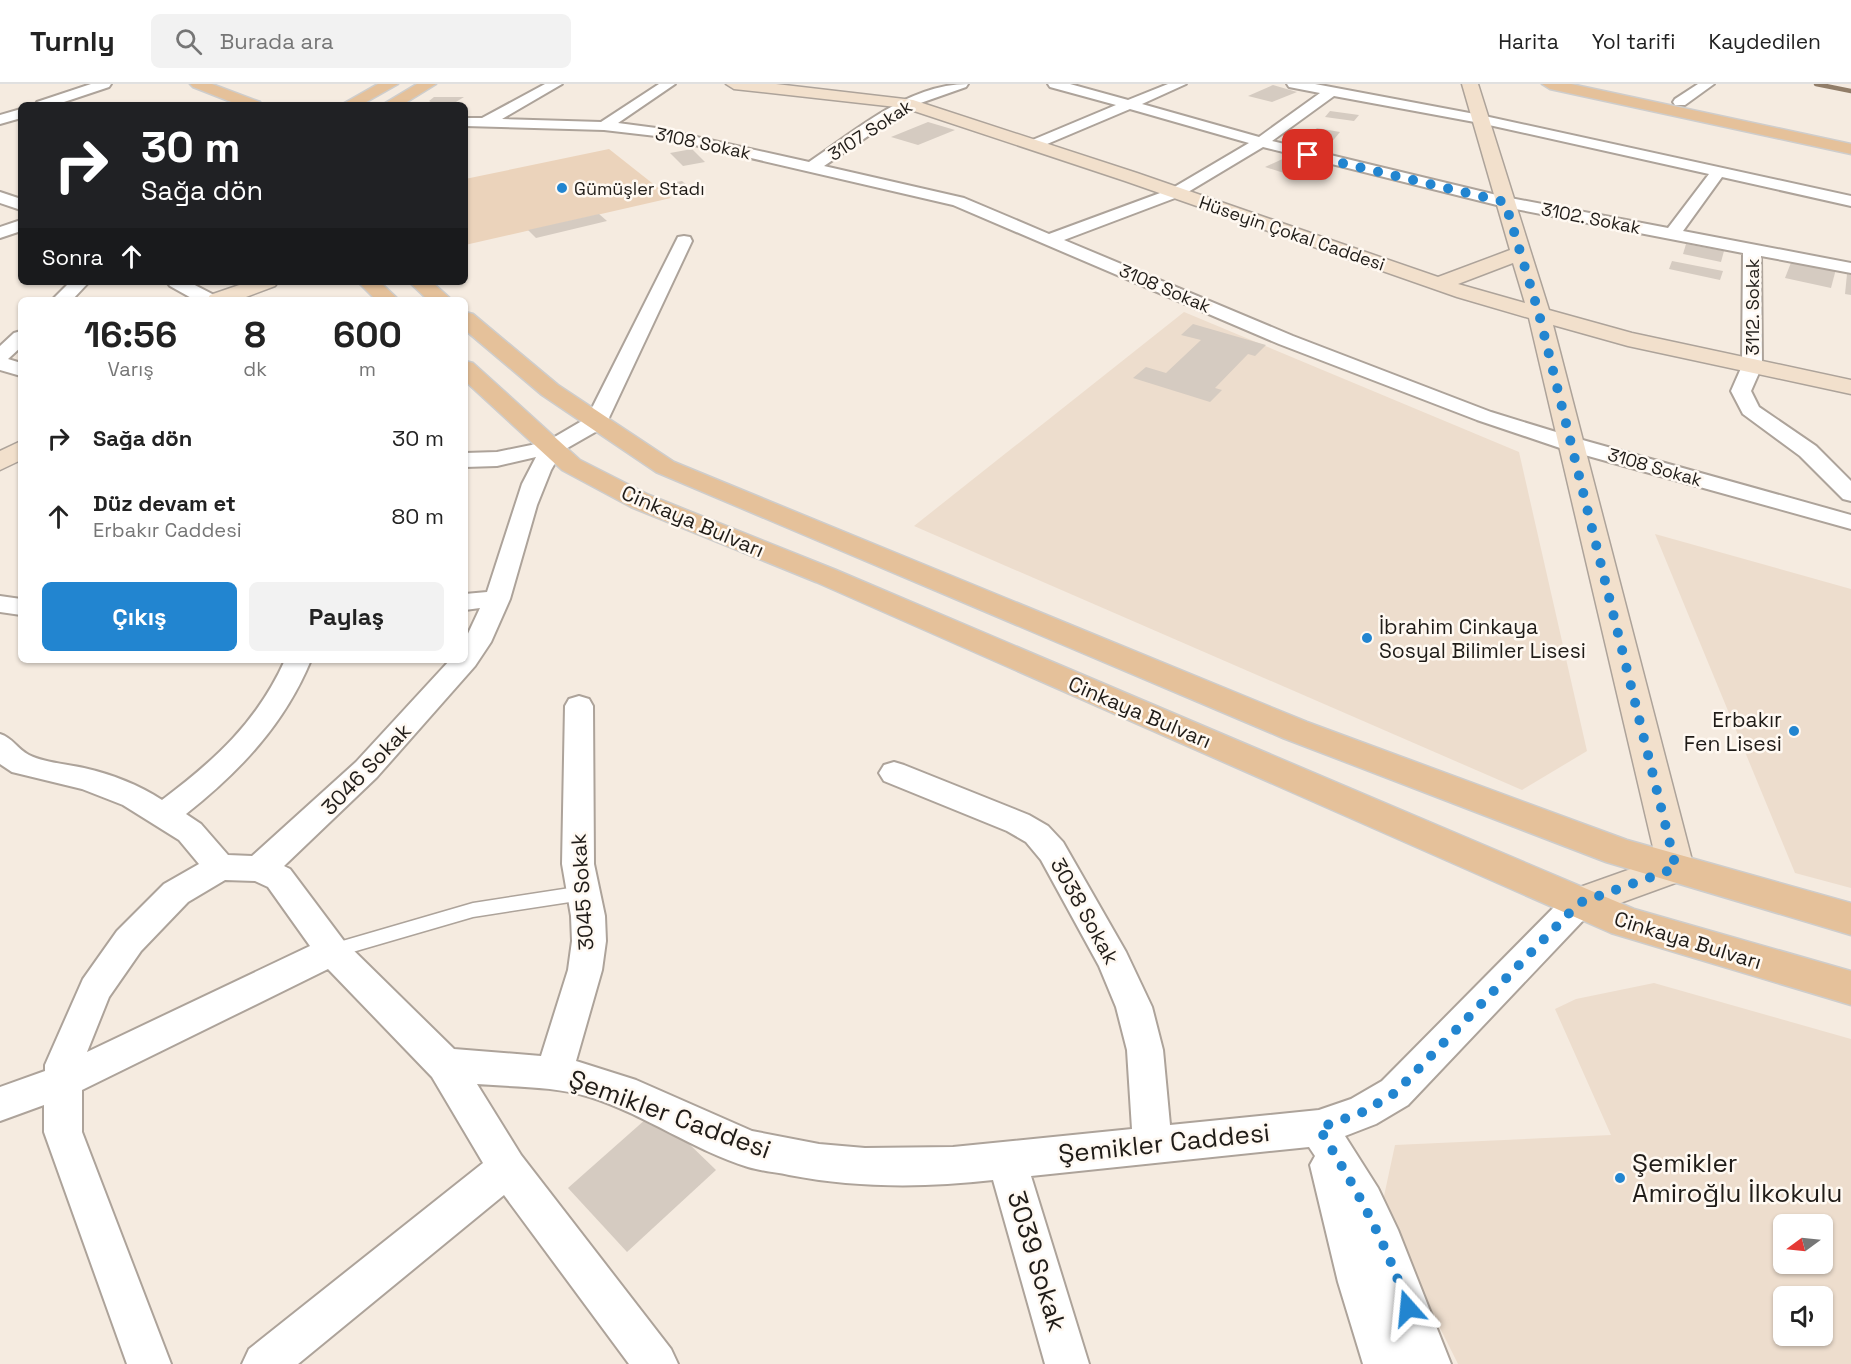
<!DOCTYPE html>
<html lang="tr">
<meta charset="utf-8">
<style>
body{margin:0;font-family:"Space Grotesk",sans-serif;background:#f2f2f2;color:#222;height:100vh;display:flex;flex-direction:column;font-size:22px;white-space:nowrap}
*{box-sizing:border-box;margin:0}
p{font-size:20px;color:#767676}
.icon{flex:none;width:33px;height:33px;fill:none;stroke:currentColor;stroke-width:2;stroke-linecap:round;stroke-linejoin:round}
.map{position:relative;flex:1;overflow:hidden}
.drawer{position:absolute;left:18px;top:213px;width:450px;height:366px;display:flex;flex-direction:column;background:#fff;border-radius:9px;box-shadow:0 2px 4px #0004}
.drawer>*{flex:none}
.hud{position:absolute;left:18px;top:18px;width:450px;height:183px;border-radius:9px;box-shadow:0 2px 4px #0004;background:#202124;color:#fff;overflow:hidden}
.needle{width:39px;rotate:255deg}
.fabs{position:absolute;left:1773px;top:1130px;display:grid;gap:12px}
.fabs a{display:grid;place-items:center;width:60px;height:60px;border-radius:9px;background:#fff;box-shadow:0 2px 4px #0004;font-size:30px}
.pin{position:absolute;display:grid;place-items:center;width:51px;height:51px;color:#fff;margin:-26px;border-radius:12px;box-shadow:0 3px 9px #0006}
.me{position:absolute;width:66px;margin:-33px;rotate:342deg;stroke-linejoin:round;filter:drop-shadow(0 0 4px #0008)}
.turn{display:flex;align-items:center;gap:21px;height:126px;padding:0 24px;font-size:27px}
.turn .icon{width:78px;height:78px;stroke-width:2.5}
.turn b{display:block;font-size:42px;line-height:51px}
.then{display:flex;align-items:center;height:57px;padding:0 24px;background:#0003;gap:12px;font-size:22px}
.eta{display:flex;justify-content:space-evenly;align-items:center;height:102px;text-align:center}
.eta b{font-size:36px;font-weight:700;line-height:42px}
.cta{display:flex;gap:12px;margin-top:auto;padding:12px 24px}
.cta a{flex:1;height:69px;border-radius:9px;background:#2285d0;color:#fff;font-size:24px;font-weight:700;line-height:69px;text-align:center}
.cta a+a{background:#f2f2f2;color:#222}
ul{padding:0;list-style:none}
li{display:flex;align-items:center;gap:18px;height:78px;padding:0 24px}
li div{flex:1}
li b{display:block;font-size:22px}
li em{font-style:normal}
header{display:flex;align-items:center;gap:36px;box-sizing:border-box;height:84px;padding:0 30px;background:#fff;border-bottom:2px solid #e0e0e0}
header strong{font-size:28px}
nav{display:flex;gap:33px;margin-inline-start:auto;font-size:21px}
.search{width:420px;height:54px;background:#f2f2f2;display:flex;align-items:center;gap:15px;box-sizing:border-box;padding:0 21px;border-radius:9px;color:#767676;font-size:22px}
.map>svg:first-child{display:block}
.built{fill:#edddcd;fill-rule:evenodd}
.green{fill:#ebd3bb}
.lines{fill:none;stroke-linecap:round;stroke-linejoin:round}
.stream{stroke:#917d68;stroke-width:4.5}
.building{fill:#d5cbc1}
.lane-casing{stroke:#ada39a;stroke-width:3}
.street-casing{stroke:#ada39a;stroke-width:4}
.secondary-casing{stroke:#ada39a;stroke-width:3}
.primary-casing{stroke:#cecdcc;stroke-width:3}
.lane{fill:#fff;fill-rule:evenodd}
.street{fill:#fff;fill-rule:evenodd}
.secondary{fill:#f2e0cc;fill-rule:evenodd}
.primary{fill:#e5c19a;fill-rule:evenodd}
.route{stroke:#2285d0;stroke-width:10;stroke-dasharray:0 18}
.poi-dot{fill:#2285d0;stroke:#fff9f2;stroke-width:2}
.labels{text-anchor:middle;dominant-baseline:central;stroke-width:5;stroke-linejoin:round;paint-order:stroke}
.far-street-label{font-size:18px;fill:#201c18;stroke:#fff9f2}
.far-poi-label{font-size:18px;fill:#201c18;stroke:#fff9f2;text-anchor:start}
.street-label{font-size:21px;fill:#201c18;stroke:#fff9f2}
.poi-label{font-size:21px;fill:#201c18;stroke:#fff9f2;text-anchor:start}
.near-street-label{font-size:26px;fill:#201c18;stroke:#fff9f2}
.near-poi-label{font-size:26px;fill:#201c18;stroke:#fff9f2;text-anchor:start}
</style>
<header>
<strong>Turnly</strong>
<div class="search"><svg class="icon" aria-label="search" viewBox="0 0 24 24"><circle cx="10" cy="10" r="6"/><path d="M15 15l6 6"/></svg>Burada ara</div>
<nav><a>Harita</a><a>Yol tarifi</a><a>Kaydedilen</a></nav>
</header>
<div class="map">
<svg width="1851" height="1280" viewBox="0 0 1851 1280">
<rect width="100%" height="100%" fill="#f5ebe0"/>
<g class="built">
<polygon points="1184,228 1519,368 1587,667 1522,706 914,442"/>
<polygon points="1655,450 1851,505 1851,804 1795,789"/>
<path d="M1654,899L1851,955V1280H1458L1381,1126L1395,1061L1611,1051L1555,925L1576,915ZM1784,1140H1822V1179H1784ZM1784,1212H1822V1251H1784Z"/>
</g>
<polygon class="green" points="609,65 671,114 465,161 465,95"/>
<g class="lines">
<polyline class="stream" points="1816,0 1851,7"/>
</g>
<g class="building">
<polygon points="1273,1 1297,8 1272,18 1248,12"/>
<polygon points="434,13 464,13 451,21 436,21 429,17"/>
<polygon points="1330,27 1359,31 1354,37 1325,33"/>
<polygon points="928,38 955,46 918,61 891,53"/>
<polygon points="1317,44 1340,48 1330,60 1305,54"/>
<polygon points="692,65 705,78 683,82 670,69"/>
<polygon points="1287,73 1305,79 1284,89 1265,83"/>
<polygon points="682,97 690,104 667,109 659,101"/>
<polygon points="599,130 607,137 536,154 528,146"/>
<polygon points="1686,160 1724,167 1721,178 1683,170"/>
<polygon points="1792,176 1836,185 1831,204 1785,194"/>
<polygon points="1672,177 1723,187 1720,196 1669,185"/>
<polygon points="1847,190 1851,191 1851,211 1845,210"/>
<polygon points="1193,240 1266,261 1255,272 1248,270 1215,304 1222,306 1210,318 1133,294 1146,283 1166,289 1201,256 1181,251"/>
<polygon points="655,1027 716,1086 627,1168 568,1104"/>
</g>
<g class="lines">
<defs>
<polygon id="lane" points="583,802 589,804 592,809 589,814 583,816 473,833 332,874 326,872 323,867 326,862 332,860 473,819"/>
<g id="street">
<polygon points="91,0 111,0 109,3 55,21 35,21 37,18"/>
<path d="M545,0H562L502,35L601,38L659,0H675L618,39L656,44L809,78C857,46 908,0 968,0L966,3L912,22L824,82L964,114L1049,150L1171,105L1249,59L1130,25L1040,63H1030L1028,60L1030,57L1116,21L1050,3L1048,0H1070L1128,16L1168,0H1186L1142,20L1259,53L1320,9L1289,3L1287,0H1315L1480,31L1851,112V122L1722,93L1683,147L1851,179V189L1761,172L1762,282L1751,307L1759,323L1816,362L1851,397V417L1843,415L1800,372L1743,330L1731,307L1742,282L1743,169L1505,123L1263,63L1183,111L1064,156L1293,252L1491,328L1579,355L1851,431V445L1563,365L1477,336L1279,260L953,121L656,52L604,46L465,42V34H482ZM1334,12L1480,39L1709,90L1668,144L1505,113L1272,57Z"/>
<polygon points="1698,0 1714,0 1685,21 1675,21 1673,18 1675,15"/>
<polygon points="21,25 21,34 0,40 0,31"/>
<polygon points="0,108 21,115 21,126 0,119"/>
<polygon points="21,136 21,147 0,154 0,143"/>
<path d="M684,152L690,153L692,157L607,338L604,343L562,367L551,386L537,421L510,515L491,558L475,582L377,693L284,782L290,785L344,857L454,965L541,972L568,886L572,857L571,832L562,780L565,622L569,615L579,612L589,615L593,622L594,780L605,832L606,857L602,886L576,977L636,996L752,1047L819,1060L865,1064L953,1063L1132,1045L1127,966L1116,923L1099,882L1041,776L1026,758L1007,747L884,697L879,689L884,681L894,678L904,681L1029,731L1048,742L1063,758L1126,868L1152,923L1163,966L1170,1041L1319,1026L1351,1015L1382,997L1567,810L1579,806L1591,810L1595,819L1591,828L1408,1021L1376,1040L1345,1052L1378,1104L1398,1146L1451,1280H1407L1405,1273L1407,1280H1363L1338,1198L1310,1081L1315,1072L1309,1063L1031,1092L1089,1280H1045L993,1096C924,1104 856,1104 789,1091C775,1088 761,1087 748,1083C695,1067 644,1030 590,1013C554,1002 514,1003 477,1000L521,1071L671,1265L678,1280H629L504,1111L298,1280H242L249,1265L483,1079L432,993L328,885L82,1006V1048L171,1280H127L44,1048V1021L0,1037V1003L45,987V981L83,895L117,847L164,800L199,780L179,756L123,721L82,705L12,688L0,680V650C13,654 17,665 29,671C45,679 67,680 84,684C111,690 139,701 162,716C215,676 257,638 285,576H311C284,641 240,687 186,730L201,740L228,771L252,772L356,678L450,576H465V556L480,524L465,526V510L487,508L522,400L536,373L497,382L465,383V369L497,368L546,358L587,334L676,157L678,153ZM225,796L255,797L268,803L310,862L87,968L109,913L141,867L188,818Z"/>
<polygon points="70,198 89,198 72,216 52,216"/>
<polygon points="167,198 189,198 216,212 218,216 195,216 170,202"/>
<polygon points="21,247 21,263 8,275 21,279 21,292 0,286 0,262 14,249"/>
<polygon points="0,512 21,515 21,531 0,528"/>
</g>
<g id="secondary">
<path d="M726,0H776L913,16L1137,89L1438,193L1510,166L1462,0H1478L1549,226L1632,249L1851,296V310L1628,262L1553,241L1694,784L1689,794L1579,834L1566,830L1560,819L1566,808L1656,776L1529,234L1457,213L1125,97L905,24L734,5ZM1513,179L1525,219L1458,200Z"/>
<polygon points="248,198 278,198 275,202 238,216 207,216 210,211"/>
<polygon points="21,357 21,376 0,386 0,367"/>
</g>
<g id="primary">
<polygon points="190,0 212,0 260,18 262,21 239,21 193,3"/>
<polygon points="378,0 398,0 361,21 341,21"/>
<polygon points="417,0 436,0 402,21 382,21"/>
<polygon points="1542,0 1571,0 1851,60 1851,70 1550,5"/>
<polygon points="358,198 380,198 399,216 376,216"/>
<polygon points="409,198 432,198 452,216 428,216"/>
<polygon points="465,228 473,230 558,301 674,378 1307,638 1627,756 1851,819 1851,851 1606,778 1283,654 656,388 542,311 465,246"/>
<polygon points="465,277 473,279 580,376 649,411 836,486 1634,825 1851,887 1851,921 1611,849 816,498 631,423 562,386 465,297"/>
</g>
</defs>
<use href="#lane" class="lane-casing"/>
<use href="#street" class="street-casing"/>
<use href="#secondary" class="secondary-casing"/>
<use href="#primary" class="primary-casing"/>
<use href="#lane" class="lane"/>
<use href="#street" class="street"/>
<use href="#secondary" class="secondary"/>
<use href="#primary" class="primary"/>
</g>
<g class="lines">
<path class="route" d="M1308,71L1505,118L1539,230L1676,784L1579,819L1395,1009L1363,1028L1319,1044C1356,1105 1385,1155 1408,1224"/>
</g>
<g class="poi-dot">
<circle cx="562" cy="104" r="6"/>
<circle cx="1367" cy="554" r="6"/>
<circle cx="1794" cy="647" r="6"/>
<circle cx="1620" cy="1094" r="6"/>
</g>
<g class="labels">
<g class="far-street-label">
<text transform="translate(870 46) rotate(-33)">3107 Sokak</text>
<text transform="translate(703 59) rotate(12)">3108 Sokak</text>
<text transform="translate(1591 134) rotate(11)">3102. Sokak</text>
<text transform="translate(1292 149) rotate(19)">Hüseyin Çokal Caddesi</text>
<text transform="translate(1165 204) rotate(23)">3108 Sokak</text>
<text transform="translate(1752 223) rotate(-90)">3112. Sokak</text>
<text transform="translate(1655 383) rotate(16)">3108 Sokak</text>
</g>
<g class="far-poi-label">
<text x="574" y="104">Gümüşler Stadı</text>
</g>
<g class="street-label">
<text transform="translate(693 437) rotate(23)">Cinkaya Bulvarı</text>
<text transform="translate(1140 628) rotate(23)">Cinkaya Bulvarı</text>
<text transform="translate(366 685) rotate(-46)">3046 Sokak</text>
<text transform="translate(582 808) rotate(-94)">3045 Sokak</text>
<text transform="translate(1085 827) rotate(61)">3038 Sokak</text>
<text transform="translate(1688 856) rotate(17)">Cinkaya Bulvarı</text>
</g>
<g class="poi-label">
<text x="1379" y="542">İbrahim Cinkaya<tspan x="1379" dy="24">Sosyal Bilimler Lisesi</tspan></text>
<text x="1782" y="635" text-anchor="end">Erbakır<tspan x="1782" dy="24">Fen Lisesi</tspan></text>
</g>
<g class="near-street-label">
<text transform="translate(670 1030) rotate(20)">Şemikler Caddesi</text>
<text transform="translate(1164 1059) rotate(-6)">Şemikler Caddesi</text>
<text transform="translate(1037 1177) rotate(73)">3039 Sokak</text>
</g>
<g class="near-poi-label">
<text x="1632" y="1079">Şemikler<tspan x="1632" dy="30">Amiroğlu İlkokulu</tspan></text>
</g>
</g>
</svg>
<div class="fabs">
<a><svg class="needle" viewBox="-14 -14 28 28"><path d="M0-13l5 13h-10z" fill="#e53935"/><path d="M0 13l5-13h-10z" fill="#767676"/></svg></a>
<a><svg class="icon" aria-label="sound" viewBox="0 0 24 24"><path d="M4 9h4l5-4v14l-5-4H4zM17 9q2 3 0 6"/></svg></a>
</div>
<div class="pin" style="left:1308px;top:71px;background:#d93025"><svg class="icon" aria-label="arrive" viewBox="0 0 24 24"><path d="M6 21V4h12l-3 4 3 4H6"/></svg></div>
<svg class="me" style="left:1408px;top:1224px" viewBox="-20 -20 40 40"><path d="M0-17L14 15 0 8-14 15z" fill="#2285d0" stroke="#fff" stroke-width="4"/></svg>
<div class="hud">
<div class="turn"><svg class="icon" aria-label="right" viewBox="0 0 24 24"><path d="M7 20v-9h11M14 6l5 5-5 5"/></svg><div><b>30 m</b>Sağa dön</div></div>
<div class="then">Sonra<svg class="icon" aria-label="ahead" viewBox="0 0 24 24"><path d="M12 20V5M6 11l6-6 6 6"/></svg></div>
</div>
<section class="drawer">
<div class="eta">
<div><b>16:56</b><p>Varış</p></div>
<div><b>8</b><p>dk</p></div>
<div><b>600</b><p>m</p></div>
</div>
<ul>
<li><svg class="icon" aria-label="right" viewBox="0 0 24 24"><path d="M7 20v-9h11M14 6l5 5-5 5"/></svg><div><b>Sağa dön</b></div><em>30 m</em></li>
<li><svg class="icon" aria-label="ahead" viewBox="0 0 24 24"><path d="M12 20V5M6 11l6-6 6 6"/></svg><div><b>Düz devam et</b><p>Erbakır Caddesi</p></div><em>80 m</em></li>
</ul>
<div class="cta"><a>Çıkış</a><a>Paylaş</a></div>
</section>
</div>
